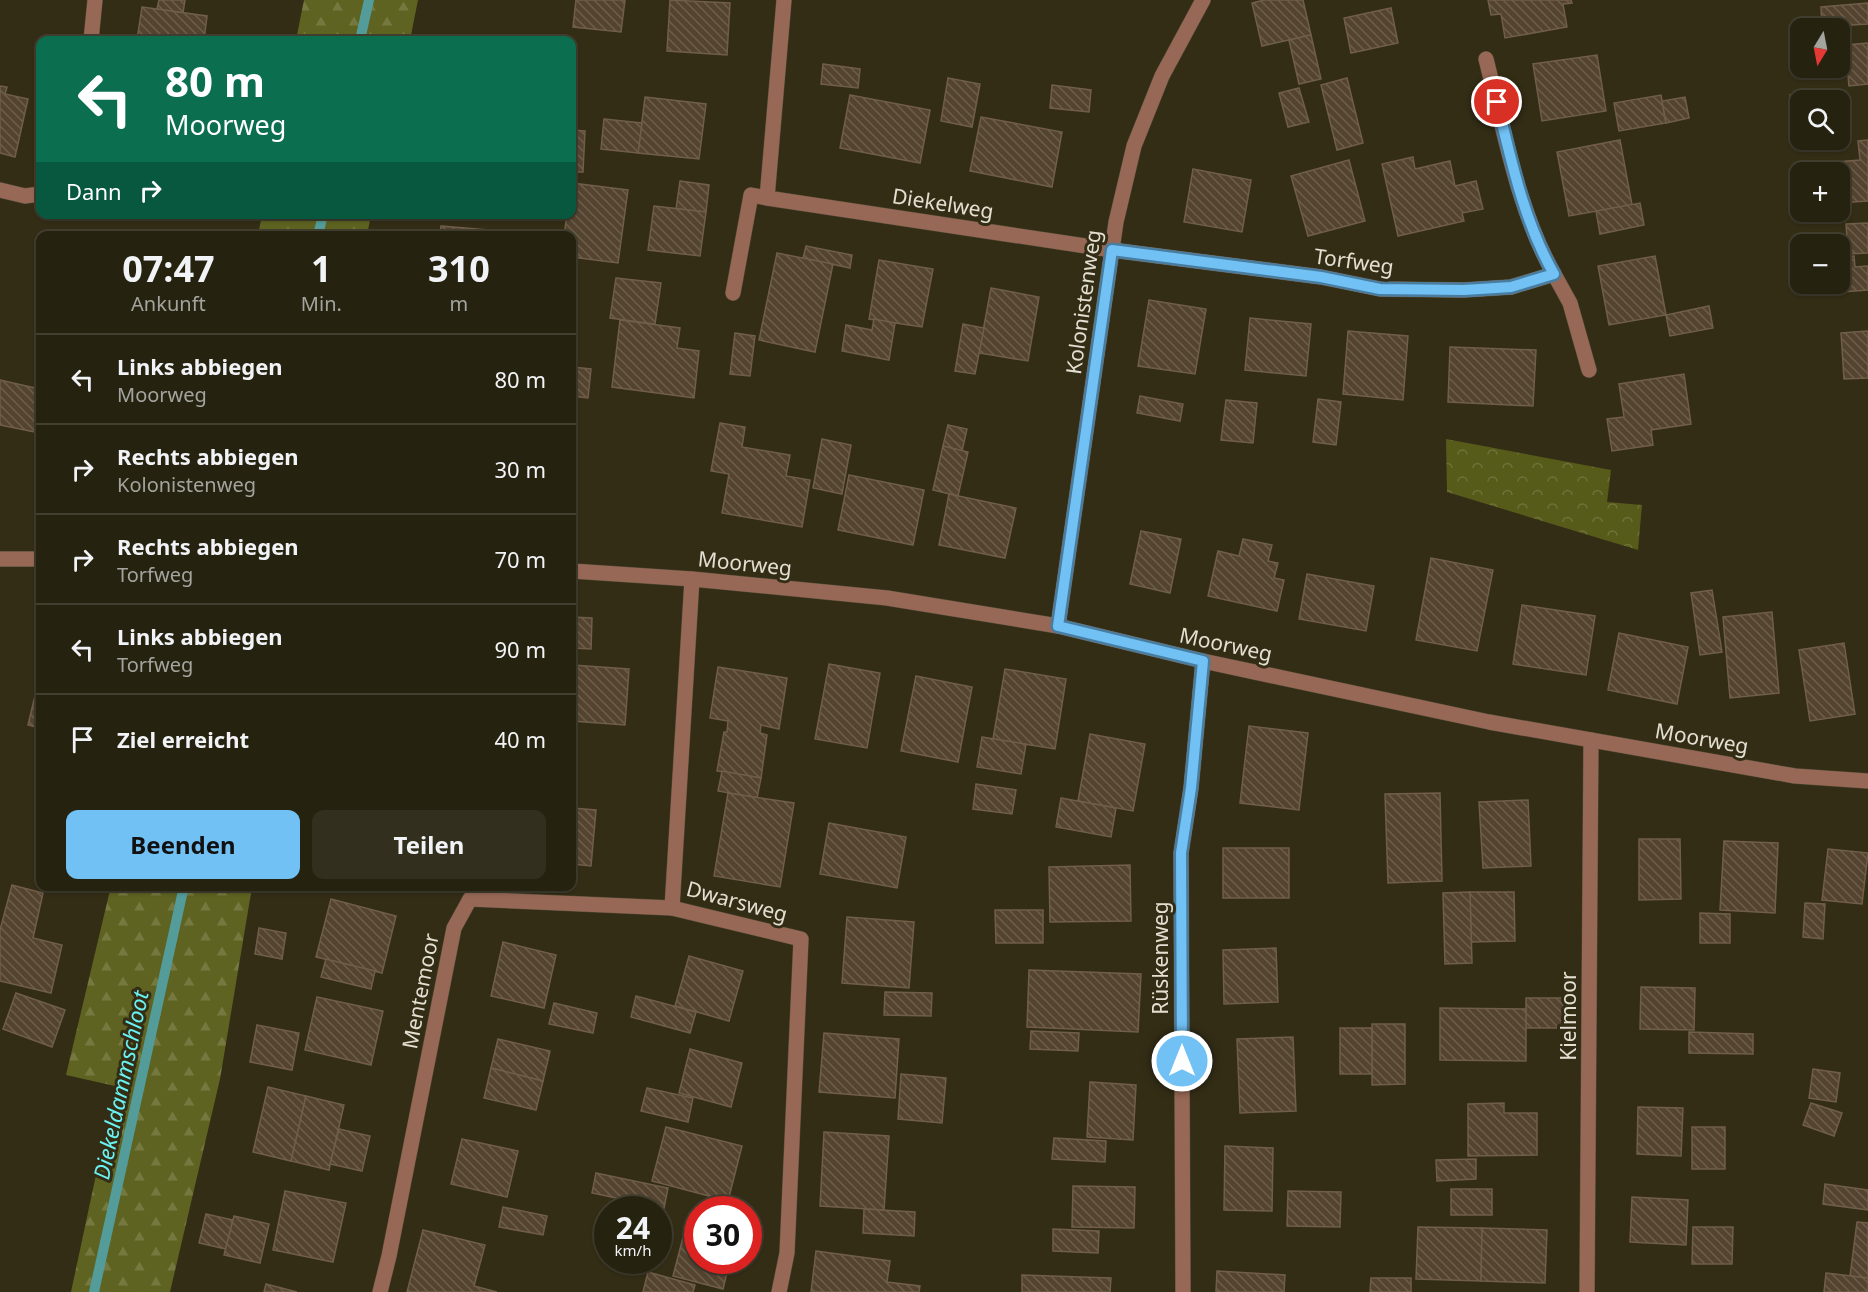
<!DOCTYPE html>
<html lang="de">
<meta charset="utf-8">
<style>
body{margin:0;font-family:"Noto Sans",sans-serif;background:#322f1e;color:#f1f3f6;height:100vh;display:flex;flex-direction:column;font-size:22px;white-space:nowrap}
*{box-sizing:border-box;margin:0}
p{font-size:20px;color:#a4a49f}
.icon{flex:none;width:33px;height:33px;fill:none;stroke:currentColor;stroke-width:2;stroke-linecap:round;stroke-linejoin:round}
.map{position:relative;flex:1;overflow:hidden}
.sheet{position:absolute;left:36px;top:231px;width:540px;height:660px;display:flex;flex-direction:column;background:#262210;border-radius:12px;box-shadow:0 2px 4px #0004,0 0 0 2px #423f30}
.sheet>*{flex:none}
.guide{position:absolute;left:36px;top:36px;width:540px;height:183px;border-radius:12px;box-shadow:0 2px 4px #0004,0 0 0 2px #423f30;background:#0b6e4f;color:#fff;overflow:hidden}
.needle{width:39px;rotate:190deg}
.buttons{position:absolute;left:1790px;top:18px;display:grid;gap:12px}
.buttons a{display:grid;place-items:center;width:60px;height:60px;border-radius:12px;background:#262210;box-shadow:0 2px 4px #0004,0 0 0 2px #423f30;font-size:30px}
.speed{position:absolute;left:594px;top:1196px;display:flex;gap:12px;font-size:30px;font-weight:700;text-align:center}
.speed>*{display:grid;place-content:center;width:78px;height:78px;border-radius:50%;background:#262210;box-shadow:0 2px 4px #0004,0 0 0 2px #423f30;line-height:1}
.speed small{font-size:15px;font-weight:400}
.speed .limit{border:9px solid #d22;background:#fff;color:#111}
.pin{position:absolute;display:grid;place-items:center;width:51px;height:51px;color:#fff;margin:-26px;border:3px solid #fff;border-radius:50%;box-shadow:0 2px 6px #0007}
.me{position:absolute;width:66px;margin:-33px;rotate:0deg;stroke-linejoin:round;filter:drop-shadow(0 0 4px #0008)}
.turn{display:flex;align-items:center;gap:21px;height:126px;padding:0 30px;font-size:27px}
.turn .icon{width:78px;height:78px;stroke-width:2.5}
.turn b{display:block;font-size:42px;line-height:51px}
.then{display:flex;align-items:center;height:57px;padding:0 30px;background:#0003;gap:12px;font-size:22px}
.eta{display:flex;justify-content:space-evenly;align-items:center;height:102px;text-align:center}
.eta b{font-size:36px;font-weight:700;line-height:42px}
.button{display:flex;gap:12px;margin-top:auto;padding:12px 30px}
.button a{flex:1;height:69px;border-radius:12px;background:#71c1f5;color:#111;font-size:24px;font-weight:700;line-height:69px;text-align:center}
.button a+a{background:#322f1e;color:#f1f3f6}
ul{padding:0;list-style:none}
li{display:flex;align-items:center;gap:18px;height:90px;padding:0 30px;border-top:2px solid #423f30}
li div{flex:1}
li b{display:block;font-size:22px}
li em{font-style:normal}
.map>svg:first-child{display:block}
.forest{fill:url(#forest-firs)}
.park{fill:url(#park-crowns)}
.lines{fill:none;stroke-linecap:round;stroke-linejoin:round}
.stream{stroke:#539c99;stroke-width:10}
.building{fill:url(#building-back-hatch);stroke:#705e49;stroke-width:1.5}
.minor-casing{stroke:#4f4934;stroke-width:16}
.minor{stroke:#976856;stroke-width:15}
.route-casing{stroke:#497d9f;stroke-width:15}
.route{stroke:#71c1f5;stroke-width:10}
.labels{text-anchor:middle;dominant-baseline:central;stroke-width:6;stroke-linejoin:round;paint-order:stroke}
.street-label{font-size:21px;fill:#e3dfd1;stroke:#332d16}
.water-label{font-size:22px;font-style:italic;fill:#6af2f3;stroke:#332d16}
</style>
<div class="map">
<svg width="1868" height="1292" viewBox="0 0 1868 1292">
<defs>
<pattern id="forest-firs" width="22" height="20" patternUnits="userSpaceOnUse" patternTransform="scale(1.5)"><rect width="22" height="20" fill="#5e6321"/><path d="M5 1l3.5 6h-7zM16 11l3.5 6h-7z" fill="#757940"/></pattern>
<pattern id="park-crowns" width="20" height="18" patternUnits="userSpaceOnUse" patternTransform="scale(1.5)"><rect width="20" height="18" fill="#565b1a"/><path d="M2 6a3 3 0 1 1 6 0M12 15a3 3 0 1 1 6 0" fill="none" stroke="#6e723a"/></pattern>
<pattern id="building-back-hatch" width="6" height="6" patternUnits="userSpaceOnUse" patternTransform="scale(1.5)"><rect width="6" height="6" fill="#54432f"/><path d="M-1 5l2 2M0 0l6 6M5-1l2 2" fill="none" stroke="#6c5e4c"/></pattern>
</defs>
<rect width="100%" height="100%" fill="#332d16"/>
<g class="forest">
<polygon points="304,0 418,0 410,40 296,40"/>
<polygon points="262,215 262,214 371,215 367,235 258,235"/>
<polygon points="111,886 252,887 220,1079 170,1292 71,1292 115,1086 66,1075"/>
</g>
<polygon class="park" points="1446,439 1611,470 1607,502 1642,505 1638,550 1447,492"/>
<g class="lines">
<g class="stream">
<polyline points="360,40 369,0"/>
<polyline points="318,236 323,214"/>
<polyline points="94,1292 184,886"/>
</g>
</g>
<g class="building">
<polygon points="159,0 185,0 183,13 157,9"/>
<polygon points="576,0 625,0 621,32 573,27"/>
<polygon points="670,0 730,3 727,55 667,51"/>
<polygon points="1264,0 1303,0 1311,35 1262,46 1252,3"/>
<polygon points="1488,0 1571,0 1572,3 1563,4 1567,27 1505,38 1501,14 1491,15"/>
<polygon points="1868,3 1868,24 1822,27 1821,7"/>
<polygon points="142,7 207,16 204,40 137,40"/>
<polygon points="1391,8 1398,43 1351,53 1344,18"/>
<polygon points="1311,35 1321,79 1299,84 1289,40"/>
<polygon points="1868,43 1868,84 1849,86 1845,45"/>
<polygon points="1597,55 1606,111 1542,121 1533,64"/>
<polygon points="823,64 860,69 858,88 821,84"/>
<polygon points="948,78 980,84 972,127 941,121"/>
<polygon points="1347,78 1363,143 1337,150 1321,85"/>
<polygon points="1052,85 1091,90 1089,112 1050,108"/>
<polygon points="0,86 7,87 5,94 28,99 15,157 0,153"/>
<polygon points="1299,88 1309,122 1288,127 1279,93"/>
<polygon points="1836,92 1837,100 1800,100 1800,119 1791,119 1790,95"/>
<polygon points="850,95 930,110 920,163 840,148"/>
<polygon points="1661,95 1666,123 1619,131 1614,103"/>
<polygon points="645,97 706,104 699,159 638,153"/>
<polygon points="1685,97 1689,118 1666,123 1662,101"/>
<polygon points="981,117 1062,132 1052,187 970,171"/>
<polygon points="604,119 642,123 638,153 601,149"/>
<polygon points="572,130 585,131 583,172 572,172"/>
<polygon points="1620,140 1632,205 1569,216 1557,152"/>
<polygon points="1868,140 1868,201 1839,203 1839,172 1825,172 1824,163 1860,160 1858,141"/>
<polygon points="1413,157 1415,169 1450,161 1455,186 1476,181 1483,209 1462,213 1464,221 1398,236 1382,164"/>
<polygon points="1349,160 1365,221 1308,236 1291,176"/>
<polygon points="1193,169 1251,180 1242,232 1184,222"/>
<polygon points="680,181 709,185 706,212 676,209"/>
<polygon points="572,183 628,190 618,263 572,257 572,236 564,236 567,214 572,214"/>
<polygon points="1640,203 1644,225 1600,234 1596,211"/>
<polygon points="654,206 706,212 700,256 648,250"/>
<polygon points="1868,223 1868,253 1848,254 1846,224"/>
<polygon points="441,226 512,232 511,236 440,236"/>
<polygon points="806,246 852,255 850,268 803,258"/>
<polygon points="777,253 833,264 815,352 759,340"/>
<polygon points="1655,256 1666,315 1609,325 1598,266"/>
<polygon points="1854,256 1855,267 1868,266 1868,290 1815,294 1814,284 1839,284 1839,257"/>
<polygon points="879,260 933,269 922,327 869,319"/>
<polygon points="616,278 661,283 655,324 610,318"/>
<polygon points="991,288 1039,297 1028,361 979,353"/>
<polygon points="1149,300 1206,309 1195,374 1138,366"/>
<polygon points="1709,306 1713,328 1670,336 1666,315"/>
<polygon points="1250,318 1311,324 1306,376 1245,370"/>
<polygon points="874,319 895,323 889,360 842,351 846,325 872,330"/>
<polygon points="620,320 680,328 677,348 699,351 694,398 612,387"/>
<polygon points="963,324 984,328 975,374 955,371"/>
<polygon points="1348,331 1408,336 1403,400 1343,394"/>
<polygon points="1868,331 1868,378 1844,379 1841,333"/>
<polygon points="735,333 755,336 750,376 730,374"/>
<polygon points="1450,347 1536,350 1533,406 1448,402"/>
<polygon points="572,367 591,369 588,398 572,396"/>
<polygon points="1684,374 1691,424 1651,430 1653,445 1612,451 1607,419 1624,417 1619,384"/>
<polygon points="0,380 40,389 40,433 0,425"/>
<polygon points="1140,396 1183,404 1180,421 1137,413"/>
<polygon points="1318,399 1341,402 1336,445 1313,442"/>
<polygon points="1226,400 1257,403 1253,443 1221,440"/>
<polygon points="720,423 745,427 742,447 790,455 786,476 810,480 802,527 722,513 729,474 711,471"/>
<polygon points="948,425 967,429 962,451 943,446"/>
<polygon points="822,439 851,445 842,494 813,488"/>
<polygon points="943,446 968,452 958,496 933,490"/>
<polygon points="849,475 924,490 913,545 838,530"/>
<polygon points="949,494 1016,508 1005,558 939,545"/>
<polygon points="1141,531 1181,539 1170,593 1130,584"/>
<polygon points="1243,539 1272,545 1268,561 1278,563 1274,578 1284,580 1277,611 1208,596 1218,551 1239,556"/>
<polygon points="1431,558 1493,570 1477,651 1416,640"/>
<polygon points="1307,574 1374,586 1366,631 1299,619"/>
<polygon points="1712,590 1722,652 1700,655 1691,593"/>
<polygon points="1522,605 1595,616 1586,675 1513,664"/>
<polygon points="1772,612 1779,693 1730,698 1723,617"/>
<polygon points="572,617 592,618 591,649 572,648"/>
<polygon points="1619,633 1688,647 1677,704 1608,690"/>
<polygon points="1844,643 1855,714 1810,721 1799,650"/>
<polygon points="829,664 880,673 867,748 815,739"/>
<polygon points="572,665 629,669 625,725 572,721"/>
<polygon points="718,667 787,678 779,729 761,725 760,733 767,735 761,778 717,771 724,732 727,732 728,721 710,718"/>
<polygon points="1005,669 1066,679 1055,749 993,739"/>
<polygon points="40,675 40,728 28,725"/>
<polygon points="916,676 972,687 958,762 901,751"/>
<polygon points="1249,726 1308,733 1299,810 1240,803"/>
<polygon points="1090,734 1145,744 1133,811 1078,801"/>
<polygon points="982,737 1026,744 1021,774 977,767"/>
<polygon points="722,771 761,778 757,798 718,791"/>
<polygon points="976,784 1016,790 1012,814 973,809"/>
<polygon points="728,793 794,803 780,887 714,876"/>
<polygon points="1440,793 1442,881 1388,883 1385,794"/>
<polygon points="1061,798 1116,808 1111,837 1056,827"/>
<polygon points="1528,800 1531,866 1483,868 1479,802"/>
<polygon points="572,808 596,810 591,866 572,864"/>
<polygon points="829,823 906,837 897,888 820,874"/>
<polygon points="1639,839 1680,839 1681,899 1639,900"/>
<polygon points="1724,841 1778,843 1775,913 1720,910"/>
<rect x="1223" y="848" width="66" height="50"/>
<polygon points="1828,849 1868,853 1862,904 1822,900"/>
<polygon points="1130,865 1131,921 1050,922 1049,867"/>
<polygon points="12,885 43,893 33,938 62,945 51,993 0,981 0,930"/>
<polygon points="1470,892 1514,892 1515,941 1471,942"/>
<polygon points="1470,892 1472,963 1445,964 1443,893"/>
<polygon points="331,899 396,916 382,973 316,957"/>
<polygon points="1805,903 1825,904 1823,939 1803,937"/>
<polygon points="995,910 1043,910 1043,943 996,943"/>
<polygon points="1700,913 1730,914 1730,943 1700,943"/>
<polygon points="847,917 914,922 909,988 842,983"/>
<polygon points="259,928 286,933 282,959 255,954"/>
<polygon points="503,942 556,955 544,1008 491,996"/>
<polygon points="1276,948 1278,1002 1224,1004 1223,950"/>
<polygon points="689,956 743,971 729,1021 675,1006"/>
<polygon points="326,959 375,971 371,989 321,977"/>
<polygon points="1029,970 1141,974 1138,1032 1027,1027"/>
<polygon points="1641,987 1695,988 1694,1030 1640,1029"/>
<polygon points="885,992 932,993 931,1016 884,1015"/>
<polygon points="16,993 65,1010 52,1047 3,1029"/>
<polygon points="636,996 696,1012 690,1033 631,1017"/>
<polygon points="317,997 383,1011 371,1065 305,1050"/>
<rect x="1526" y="998" width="37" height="30"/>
<polygon points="554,1003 597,1013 593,1033 549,1024"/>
<polygon points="1440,1008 1526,1009 1526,1061 1440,1060"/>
<polygon points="1372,1024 1405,1024 1405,1084 1372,1085"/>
<polygon points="257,1025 299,1033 292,1070 250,1062"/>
<rect x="1340" y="1028" width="32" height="46"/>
<polygon points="1031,1031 1079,1033 1078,1051 1030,1049"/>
<polygon points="1689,1032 1753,1034 1753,1054 1689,1053"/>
<polygon points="824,1033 899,1039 895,1098 819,1092"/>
<polygon points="1293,1037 1296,1111 1240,1113 1237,1039"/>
<polygon points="498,1039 550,1051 543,1081 491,1068"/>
<polygon points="690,1049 742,1063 731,1107 679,1093"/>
<polygon points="491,1068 543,1081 536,1110 484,1098"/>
<polygon points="1813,1069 1840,1073 1836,1102 1809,1098"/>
<polygon points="901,1074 946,1078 942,1123 898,1119"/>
<polygon points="1090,1082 1136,1085 1133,1140 1087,1137"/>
<polygon points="268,1087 306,1096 291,1161 253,1152"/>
<polygon points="647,1088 693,1098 688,1122 641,1111"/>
<polygon points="306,1096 344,1105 329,1170 291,1161"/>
<polygon points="1504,1103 1504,1113 1537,1113 1537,1155 1468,1156 1468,1104"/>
<polygon points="1811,1103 1842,1113 1834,1136 1803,1125"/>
<polygon points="1638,1107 1683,1108 1681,1156 1637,1154"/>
<polygon points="666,1127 742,1146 728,1201 652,1181"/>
<rect x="1692" y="1127" width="33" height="42"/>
<polygon points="339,1129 370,1136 362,1171 330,1164"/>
<polygon points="824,1132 889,1136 884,1210 820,1206"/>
<polygon points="1054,1138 1106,1141 1105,1162 1052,1159"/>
<polygon points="462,1139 518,1151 507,1197 451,1184"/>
<polygon points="1225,1146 1273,1148 1272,1211 1224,1210"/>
<polygon points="1476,1159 1476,1179 1437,1181 1436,1160"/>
<polygon points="596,1173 668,1188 664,1208 592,1193"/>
<polygon points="1825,1184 1868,1190 1868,1210 1823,1204"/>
<polygon points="1073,1186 1135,1187 1134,1228 1072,1227"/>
<rect x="1451" y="1189" width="41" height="26"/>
<polygon points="285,1191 346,1203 333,1262 273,1250"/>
<polygon points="1288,1191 1341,1192 1340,1227 1287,1226"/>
<polygon points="1632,1197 1688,1200 1686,1245 1630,1242"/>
<polygon points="503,1207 547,1216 543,1235 499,1227"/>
<polygon points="864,1209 915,1212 914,1236 863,1233"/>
<polygon points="206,1214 233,1220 226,1249 199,1243"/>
<polygon points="234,1216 269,1224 260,1263 224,1255"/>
<polygon points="1857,1222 1868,1223 1868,1278 1850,1276"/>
<polygon points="1418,1227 1482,1228 1481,1281 1416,1279"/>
<polygon points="1693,1227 1733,1227 1732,1264 1692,1264"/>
<polygon points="1482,1228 1547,1230 1545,1283 1481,1281"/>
<polygon points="1053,1229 1099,1231 1098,1253 1053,1251"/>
<polygon points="423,1230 485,1245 474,1286 497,1292 407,1292"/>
<polygon points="685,1230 698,1233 698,1260 730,1260 723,1289 673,1276"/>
<polygon points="816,1251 890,1261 887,1282 920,1286 919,1292 811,1292"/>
<polygon points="1217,1271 1285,1275 1284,1292 1216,1292"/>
<polygon points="648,1272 695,1285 693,1292 643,1292"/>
<polygon points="1826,1273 1868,1278 1868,1292 1824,1292"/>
<polygon points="1022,1275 1111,1278 1110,1292 1022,1292"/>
<polygon points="1371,1278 1411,1278 1411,1292 1370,1292"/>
<polygon points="266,1284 297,1292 264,1292"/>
</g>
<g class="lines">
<defs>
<g id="minor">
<polyline points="784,0 767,198 1112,250 1321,277 1380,289 1464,290 1511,287 1554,274 1570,303 1589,370"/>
<polyline points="91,40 95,0"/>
<path d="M1486,59C1504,130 1518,211 1554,274"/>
<polyline points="0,190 25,196 40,194"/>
<polyline points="733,293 751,195 767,198"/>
<polyline points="0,559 40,559"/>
<polyline points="572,571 692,579 887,598 1058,626 1203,661 1489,722 1795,776 1868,781"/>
<polyline points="692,579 672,908 801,939 787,1253 779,1292"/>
<polyline points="1058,626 1116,222 1134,146 1162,76 1203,0"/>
<polyline points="380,1292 389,1256 454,928 470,899 672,908"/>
<polyline points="1183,1292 1181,853 1191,788 1203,661"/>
<polyline points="1587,1292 1591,740"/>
</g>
</defs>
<use href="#minor" class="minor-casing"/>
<use href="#minor" class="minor"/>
</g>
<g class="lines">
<defs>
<path id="route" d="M1182,1061L1181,853L1191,788L1203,661L1058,626L1112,250L1321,277L1380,289L1464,290L1511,287L1554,274C1524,222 1511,160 1497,102"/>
</defs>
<use href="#route" class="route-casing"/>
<use href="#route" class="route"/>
</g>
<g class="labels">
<g class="street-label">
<text transform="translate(943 203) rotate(9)">Diekelweg</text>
<text transform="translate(1354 261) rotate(8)">Torfweg</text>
<text transform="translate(1083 302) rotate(-82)">Kolonistenweg</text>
<text transform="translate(745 563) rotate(6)">Moorweg</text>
<text transform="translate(1226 644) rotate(12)">Moorweg</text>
<text transform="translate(1702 738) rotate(10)">Moorweg</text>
<text transform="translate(737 901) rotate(15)">Dwarsweg</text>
<text transform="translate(1160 958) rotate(-90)">Rüskenweg</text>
<text transform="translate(420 991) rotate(-79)">Mentemoor</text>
<text transform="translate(1568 1016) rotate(-90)">Kielmoor</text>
</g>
<g class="water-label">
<text transform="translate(120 1085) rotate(-78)">Diekeldammschloot</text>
</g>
</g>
</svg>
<div class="buttons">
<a><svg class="needle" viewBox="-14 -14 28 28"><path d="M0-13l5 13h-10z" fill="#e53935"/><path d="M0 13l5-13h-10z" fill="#a4a49f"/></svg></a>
<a><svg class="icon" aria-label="search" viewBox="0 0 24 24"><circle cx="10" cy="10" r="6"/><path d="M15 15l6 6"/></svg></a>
<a>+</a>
<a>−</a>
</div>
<div class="speed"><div>24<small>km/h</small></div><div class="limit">30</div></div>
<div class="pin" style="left:1497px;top:102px;background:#d93025"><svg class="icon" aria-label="arrive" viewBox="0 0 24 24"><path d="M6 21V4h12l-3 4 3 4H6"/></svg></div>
<svg class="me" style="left:1182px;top:1061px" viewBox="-20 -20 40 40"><circle r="17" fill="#71c1f5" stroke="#fff" stroke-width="3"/><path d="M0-11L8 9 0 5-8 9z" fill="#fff"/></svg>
<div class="guide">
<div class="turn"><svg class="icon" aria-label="left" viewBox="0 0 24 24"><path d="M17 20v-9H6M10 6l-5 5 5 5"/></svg><div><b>80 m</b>Moorweg</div></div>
<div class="then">Dann<svg class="icon" aria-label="right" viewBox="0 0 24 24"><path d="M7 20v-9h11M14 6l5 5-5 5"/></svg></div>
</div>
<section class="sheet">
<div class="eta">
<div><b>07:47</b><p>Ankunft</p></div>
<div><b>1</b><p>Min.</p></div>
<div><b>310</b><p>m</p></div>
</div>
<ul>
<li><svg class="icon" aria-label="left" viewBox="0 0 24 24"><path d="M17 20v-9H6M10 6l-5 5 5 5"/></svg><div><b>Links abbiegen</b><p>Moorweg</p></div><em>80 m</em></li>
<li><svg class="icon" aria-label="right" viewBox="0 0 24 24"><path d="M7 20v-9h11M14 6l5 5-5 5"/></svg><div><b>Rechts abbiegen</b><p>Kolonistenweg</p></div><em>30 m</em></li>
<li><svg class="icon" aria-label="right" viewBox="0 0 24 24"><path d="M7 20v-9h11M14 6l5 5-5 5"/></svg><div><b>Rechts abbiegen</b><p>Torfweg</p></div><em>70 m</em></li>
<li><svg class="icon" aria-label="left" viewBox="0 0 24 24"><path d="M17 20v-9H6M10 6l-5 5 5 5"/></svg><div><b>Links abbiegen</b><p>Torfweg</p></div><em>90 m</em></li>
<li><svg class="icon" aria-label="arrive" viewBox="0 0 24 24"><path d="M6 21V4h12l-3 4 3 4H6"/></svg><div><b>Ziel erreicht</b></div><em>40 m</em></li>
</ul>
<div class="button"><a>Beenden</a><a>Teilen</a></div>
</section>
</div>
